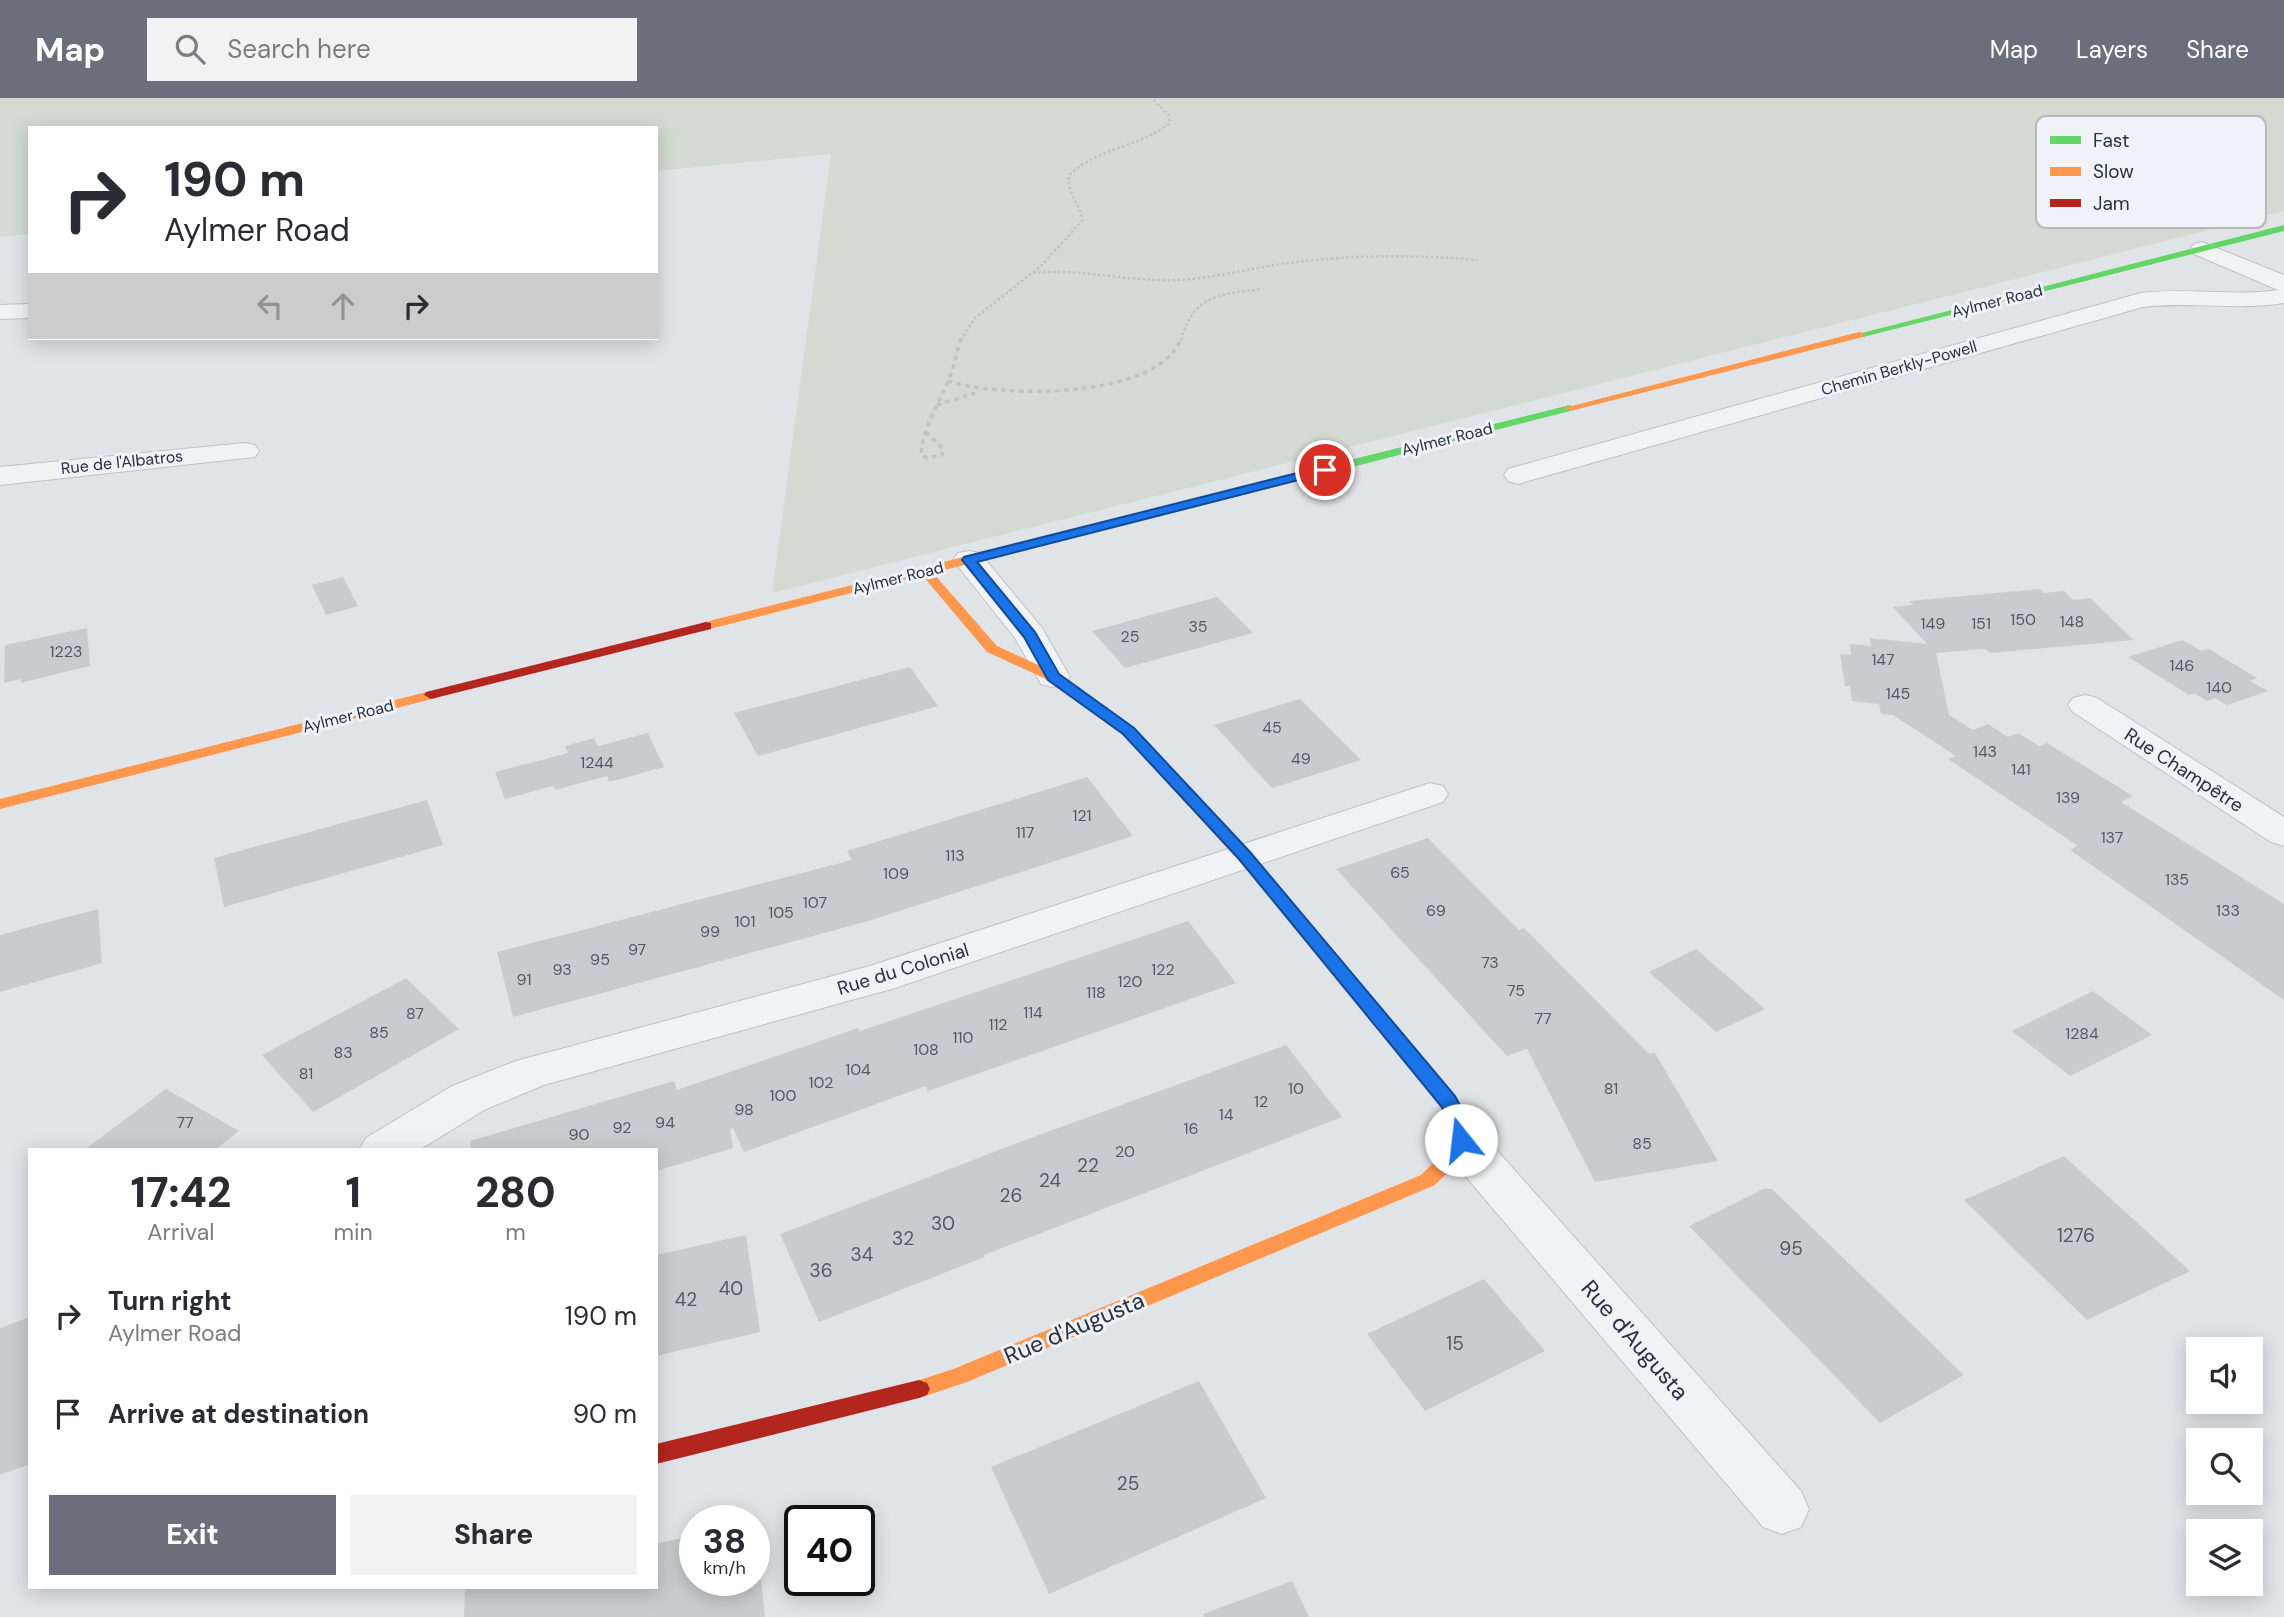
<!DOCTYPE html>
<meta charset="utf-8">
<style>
body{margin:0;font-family:"DM Sans",sans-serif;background:#f2f2f3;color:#2b2b33;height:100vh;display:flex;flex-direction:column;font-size:26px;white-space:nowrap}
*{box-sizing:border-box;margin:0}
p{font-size:23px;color:#7c7c81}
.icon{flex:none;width:38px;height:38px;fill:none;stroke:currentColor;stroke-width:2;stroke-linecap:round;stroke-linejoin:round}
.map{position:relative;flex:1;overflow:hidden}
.side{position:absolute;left:28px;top:1050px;width:630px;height:441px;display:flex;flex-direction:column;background:#fff;border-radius:0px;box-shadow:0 4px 18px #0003}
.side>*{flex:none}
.banner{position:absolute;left:28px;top:28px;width:630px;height:214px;border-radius:0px;box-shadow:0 4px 18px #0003;background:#fff;color:#2b2b33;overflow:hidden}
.buttons{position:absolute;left:2186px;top:1239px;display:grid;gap:14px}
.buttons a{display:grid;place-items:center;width:77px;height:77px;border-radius:0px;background:#fff;box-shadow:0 4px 18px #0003;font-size:35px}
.speed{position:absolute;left:679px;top:1407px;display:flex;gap:14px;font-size:35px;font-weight:700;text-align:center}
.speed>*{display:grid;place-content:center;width:91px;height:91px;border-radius:50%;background:#fff;box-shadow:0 4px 18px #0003;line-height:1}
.speed small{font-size:18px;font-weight:400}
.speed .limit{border:4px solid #111;border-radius:10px;background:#fff;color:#111}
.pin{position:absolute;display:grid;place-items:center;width:60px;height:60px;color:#fff;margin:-30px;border:4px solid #fff;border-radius:50%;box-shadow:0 2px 7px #0007}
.me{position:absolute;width:77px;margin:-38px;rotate:344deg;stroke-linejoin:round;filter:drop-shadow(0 0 5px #0008)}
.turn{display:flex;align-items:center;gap:24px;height:147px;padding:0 21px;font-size:32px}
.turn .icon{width:91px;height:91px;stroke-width:2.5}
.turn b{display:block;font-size:49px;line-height:60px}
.lanes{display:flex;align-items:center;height:66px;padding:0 21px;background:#0003;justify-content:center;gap:35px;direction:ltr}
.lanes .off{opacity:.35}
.eta{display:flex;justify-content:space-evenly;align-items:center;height:119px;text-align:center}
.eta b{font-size:42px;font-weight:800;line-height:49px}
.primary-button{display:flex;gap:14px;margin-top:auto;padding:14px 21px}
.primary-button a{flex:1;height:80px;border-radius:0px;background:#69707b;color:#fff;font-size:28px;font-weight:800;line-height:80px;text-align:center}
.primary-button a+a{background:#f2f2f3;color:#2b2b33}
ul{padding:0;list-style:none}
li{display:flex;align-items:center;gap:21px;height:98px;padding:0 21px}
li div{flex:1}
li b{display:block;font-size:26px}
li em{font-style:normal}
header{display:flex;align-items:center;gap:42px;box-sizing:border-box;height:98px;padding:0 35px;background:#69707b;color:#fff}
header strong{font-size:33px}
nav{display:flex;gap:38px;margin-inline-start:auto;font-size:24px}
.search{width:490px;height:63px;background:#f2f2f3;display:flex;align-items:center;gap:18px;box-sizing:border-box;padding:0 24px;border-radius:0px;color:#7c7c81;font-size:26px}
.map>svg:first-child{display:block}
.green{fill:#d2dbd2}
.building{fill:#c9cccf}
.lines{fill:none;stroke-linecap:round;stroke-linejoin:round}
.street-casing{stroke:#bfc2c5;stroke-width:2}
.path-far1{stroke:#c0c2c7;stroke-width:2.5;stroke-dasharray:2.5 2.5;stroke-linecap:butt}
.path{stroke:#c0c2c7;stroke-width:3.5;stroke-dasharray:4.5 4.5;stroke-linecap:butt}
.street{fill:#f1f2f3;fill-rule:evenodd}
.fast{fill:#63d668;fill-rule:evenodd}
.slow{fill:#ff974d;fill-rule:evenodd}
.jam{fill:#b3261e;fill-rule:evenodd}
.route{fill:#1a73e8;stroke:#114b97;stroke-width:2}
.labels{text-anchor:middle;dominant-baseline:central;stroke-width:6;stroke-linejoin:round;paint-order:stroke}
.far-street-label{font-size:16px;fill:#283141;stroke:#eff2f6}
.number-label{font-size:16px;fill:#515865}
.street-label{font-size:19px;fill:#283141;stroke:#eff2f6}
.near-number-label{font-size:19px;fill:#515865}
.near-street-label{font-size:23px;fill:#283141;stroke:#eff2f6}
.key{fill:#eff2f6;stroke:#b3b8c0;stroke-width:2}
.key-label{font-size:19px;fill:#283141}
</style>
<header>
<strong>Map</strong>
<div class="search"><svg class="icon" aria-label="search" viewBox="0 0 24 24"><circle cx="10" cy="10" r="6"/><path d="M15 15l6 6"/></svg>Search here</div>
<nav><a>Map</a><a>Layers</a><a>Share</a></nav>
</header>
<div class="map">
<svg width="2284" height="1519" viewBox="0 0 2284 1519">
<rect width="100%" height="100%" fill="#e1e4e7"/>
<polygon class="green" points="0,0 2284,0 2284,113 772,495 831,56 656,73 656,30 30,30 30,136 0,139"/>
<g class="building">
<polygon points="343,479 358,508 326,517 312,487"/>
<polygon points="2039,491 2044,495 2064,493 2073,502 2090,500 2134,542 1990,555 1985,551 1936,555 1949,617 1973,632 1988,626 2008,639 2018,635 2039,648 2047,645 2133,698 2121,704 2284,806 2284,902 2070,752 2078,748 1948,661 1956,658 1893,617 1881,616 1879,606 1852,603 1850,588 1845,588 1840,556 1851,557 1850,546 1871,548 1870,540 1927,546 1893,509 1913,507 1909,503"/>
<polygon points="1217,499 1253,535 1125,570 1092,533"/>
<polygon points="87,530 90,568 21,585 21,581 4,585 5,547"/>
<polygon points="2182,542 2202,553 2209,551 2257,580 2250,583 2268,593 2227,607 2215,600 2207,603 2194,595 2189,597 2128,559"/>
<polygon points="910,569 938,608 758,658 734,615"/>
<polygon points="1300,601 1361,662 1272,690 1214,627"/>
<polygon points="648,635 664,669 609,684 607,678 555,692 553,688 505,701 495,674 568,655 565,648 594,640 598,648"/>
<polygon points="1087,679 1133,738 865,824 513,919 497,854 852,762 847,753"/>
<polygon points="427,702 443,747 224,809 214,760"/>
<polygon points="1428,740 1519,832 1524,830 1649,956 1655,955 1718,1063 1595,1084 1527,951 1507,958 1336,771"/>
<polygon points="98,811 102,865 0,894 0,837"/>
<polygon points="1188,823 1236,885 928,993 926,988 744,1054 733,1030 730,1031 733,1050 656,1073 656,1052 471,1052 470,1043 674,983 677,992 858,930 860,933"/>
<polygon points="1696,851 1765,911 1716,934 1649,874"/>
<polygon points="406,880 459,931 313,1014 262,957"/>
<polygon points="2093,893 2152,937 2070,978 2012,933"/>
<polygon points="1286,947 1342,1019 984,1157 985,1159 819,1224 780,1136 1028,1041"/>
<polygon points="166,991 239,1033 215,1052 84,1052"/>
<polygon points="2064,1058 2190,1173 2087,1222 1964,1102"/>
<polygon points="1763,1091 1772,1091 1964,1277 1880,1325 1689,1128"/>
<polygon points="746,1137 760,1234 656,1258 656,1157"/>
<polygon points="1484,1181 1545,1253 1425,1313 1367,1236"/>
<polygon points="30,1219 30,1366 0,1377 0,1230"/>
<polygon points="1199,1283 1266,1400 1049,1496 991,1369"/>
<polygon points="695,1437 695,1482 761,1482 765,1519 464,1519 465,1489 656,1489 656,1446"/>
<polygon points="1292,1483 1309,1519 1204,1519 1203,1516"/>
</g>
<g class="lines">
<defs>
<g id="street">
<path d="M2202,144L2284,177V205C2237,213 2190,203 2143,209L1528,383L1518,386L1508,383L1504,377L1508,371L2141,195C2187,189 2233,199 2278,192L2194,156L2190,151L2194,146Z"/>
<polygon points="30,206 30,220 0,221 0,207"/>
<polygon points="245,345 255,347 259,353 255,359 0,387 0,369"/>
<polygon points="969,453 980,455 1042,530 1070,579 1065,586 1053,589 1041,586 1015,540 953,462 958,455"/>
<polygon points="2085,597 2097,600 2284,719 2284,748 2271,744 2073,614 2068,607 2073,600"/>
<polygon points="1430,685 1443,688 1448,696 1443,704 895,890 544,987 484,1012 419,1052 359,1052 366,1040 452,988 516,963 870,868"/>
<polygon points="1461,1025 1477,1030 1801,1393 1809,1411 1801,1429 1782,1436 1763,1429 1445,1054 1438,1042 1445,1030"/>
</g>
</defs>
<use href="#street" class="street-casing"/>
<g class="path-far1">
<path d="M1033,175C1081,170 1128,184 1176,182C1211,181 1246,171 1281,166C1346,157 1411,156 1477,162"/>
<path d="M961,242L975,220L1041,168L1082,123C1081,106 1066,95 1069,77C1098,50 1138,49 1169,26V18L1152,0"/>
<path d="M1181,242C1194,196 1220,196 1263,191"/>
</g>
<g class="path">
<path d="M948,283C999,300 1160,302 1181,240"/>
<polyline points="937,307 975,295"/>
<path d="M926,334L943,351L942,357L927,360L921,356C924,326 940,305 950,278C955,266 957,253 961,240"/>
</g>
<use href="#street" class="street"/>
<g class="fast">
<polygon points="2284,127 2284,133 1859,240 1854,237"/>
<polygon points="1570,307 1576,310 1574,312 1298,383 1292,379 1294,376"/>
<path d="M1257,767L1263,768L1454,998C1462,1012 1473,1031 1466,1046L1459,1048L1452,1046L1440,1006L1251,776L1249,772Z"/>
</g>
<g class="slow">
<polygon points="1859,234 1863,235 1863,239 1570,313 1564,310"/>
<polygon points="1298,375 1304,379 1302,382 933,475 997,548 1058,576 1133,630 1263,768 1265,772 1257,777 1251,776 1123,636 1048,582 987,554 922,477 706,532 699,528 701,525"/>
<polygon points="431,593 436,594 438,597 436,600 0,711 0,701"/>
<polygon points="1459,1034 1466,1036 1468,1041 1461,1061 1435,1087 967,1284 919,1300 911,1297 908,1291 911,1285 956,1270 1421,1077 1446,1052 1452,1036"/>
</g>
<g class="jam">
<polygon points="706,524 711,525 711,531 431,601 424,597 426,594"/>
<polygon points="919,1282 927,1285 930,1291 927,1297 919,1300 656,1366 656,1346"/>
</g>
</g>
<path class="route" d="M1325,368L1331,372L1330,374L977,464L1035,534L1059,576L1134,630L1250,754L1455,998C1462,1012 1476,1031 1467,1047L1461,1049L1454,1047L1450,1023L1441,1008L1239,761L1123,636L1048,582L1024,539L962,462L964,459Z"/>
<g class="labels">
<g class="far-street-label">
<text transform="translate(1997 203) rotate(-14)">Aylmer Road</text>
<text transform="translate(1899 270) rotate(-16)">Chemin Berkly-Powell</text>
<text transform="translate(1447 341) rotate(-14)">Aylmer Road</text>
<text transform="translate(122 364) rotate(-6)">Rue de l'Albatros</text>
<text transform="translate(898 480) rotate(-14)">Aylmer Road</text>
<text transform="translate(348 618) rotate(-14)">Aylmer Road</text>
</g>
<g class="number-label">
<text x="2023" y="521">150</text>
<text x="2072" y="523">148</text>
<text x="1933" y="525">149</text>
<text x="1981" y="525">151</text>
<text x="1198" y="528">35</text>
<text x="1130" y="538">25</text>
<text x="66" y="553">1223</text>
<text x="1883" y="561">147</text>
<text x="2182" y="567">146</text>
<text x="2219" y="589">140</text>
<text x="1898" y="595">145</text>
<text x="1272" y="629">45</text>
<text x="1985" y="653">143</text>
<text x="1301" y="660">49</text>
<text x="597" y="664">1244</text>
<text x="2021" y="671">141</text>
<text x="2068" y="699">139</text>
<text x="1082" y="717">121</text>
<text x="1025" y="734">117</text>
<text x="2112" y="739">137</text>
<text x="955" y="757">113</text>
<text x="1400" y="774">65</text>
<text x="896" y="775">109</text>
<text x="2177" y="781">135</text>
<text x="815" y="804">107</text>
<text x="1436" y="812">69</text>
<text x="2228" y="812">133</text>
<text x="781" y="814">105</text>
<text x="745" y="823">101</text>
<text x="710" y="833">99</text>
<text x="637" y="851">97</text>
<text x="600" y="861">95</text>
<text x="1490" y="864">73</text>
<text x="562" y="871">93</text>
<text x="1163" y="871">122</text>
<text x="524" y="881">91</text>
<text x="1130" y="883">120</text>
<text x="1516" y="892">75</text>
<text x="1096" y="894">118</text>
<text x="1033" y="914">114</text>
<text x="415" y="915">87</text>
<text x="1543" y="920">77</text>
<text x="998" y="926">112</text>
<text x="379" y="934">85</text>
<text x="2082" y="935">1284</text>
<text x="963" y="939">110</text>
<text x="926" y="951">108</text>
<text x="343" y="954">83</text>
<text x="858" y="971">104</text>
<text x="306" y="975">81</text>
<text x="821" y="984">102</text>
<text x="1296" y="990">10</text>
<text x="1611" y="990">81</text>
<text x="783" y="997">100</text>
<text x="1261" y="1003">12</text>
<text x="744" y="1011">98</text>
<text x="1226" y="1016">14</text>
<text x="185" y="1024">77</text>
<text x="665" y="1024">94</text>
<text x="622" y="1029">92</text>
<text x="1191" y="1030">16</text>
<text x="579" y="1036">90</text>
<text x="1642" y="1045">85</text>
<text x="1125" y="1053">20</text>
</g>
<g class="street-label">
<text transform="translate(2184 672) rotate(33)">Rue Champêtre</text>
<text transform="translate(903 871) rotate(-17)">Rue du Colonial</text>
</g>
<g class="near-number-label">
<text x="1088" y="1067">22</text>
<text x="1050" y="1082">24</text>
<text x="1011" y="1097">26</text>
<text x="943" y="1125">30</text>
<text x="2076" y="1137">1276</text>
<text x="903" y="1140">32</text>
<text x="1791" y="1150">95</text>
<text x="862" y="1156">34</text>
<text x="821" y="1172">36</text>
<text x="731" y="1190">40</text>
<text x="686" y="1201">42</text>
<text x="1455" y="1245">15</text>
<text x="1128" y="1385">25</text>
</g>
<g class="near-street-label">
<text transform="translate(1074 1230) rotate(-23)">Rue d'Augusta</text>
<text transform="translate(1635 1242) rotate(49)">Rue d'Augusta</text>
</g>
</g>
<rect x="2036" y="18" width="230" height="112" rx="10" class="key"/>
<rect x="2050" y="38" width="31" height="8" fill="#63d668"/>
<rect x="2050" y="69" width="31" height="9" fill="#ff974d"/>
<rect x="2050" y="101" width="31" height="8" fill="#b3261e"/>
<g class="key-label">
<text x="2093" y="49">Fast</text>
<text x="2093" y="80">Slow</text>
<text x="2093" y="112">Jam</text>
</g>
</svg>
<div class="buttons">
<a><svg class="icon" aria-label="sound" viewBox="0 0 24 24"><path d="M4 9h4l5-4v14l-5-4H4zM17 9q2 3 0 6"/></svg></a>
<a><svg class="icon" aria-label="search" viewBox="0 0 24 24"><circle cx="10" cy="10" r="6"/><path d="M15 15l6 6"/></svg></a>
<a><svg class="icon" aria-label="layers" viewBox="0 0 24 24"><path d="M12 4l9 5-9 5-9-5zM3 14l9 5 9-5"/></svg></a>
</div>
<div class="speed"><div>38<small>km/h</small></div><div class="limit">40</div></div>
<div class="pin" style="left:1325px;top:372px;background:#d93025"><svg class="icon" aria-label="arrive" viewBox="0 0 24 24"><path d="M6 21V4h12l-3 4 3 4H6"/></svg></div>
<svg class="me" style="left:1461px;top:1042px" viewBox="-20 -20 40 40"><circle r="19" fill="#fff"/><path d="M0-13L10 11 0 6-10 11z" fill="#1a73e8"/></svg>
<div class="banner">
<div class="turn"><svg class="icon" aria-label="right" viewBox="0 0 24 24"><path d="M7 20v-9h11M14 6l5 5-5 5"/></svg><div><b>190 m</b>Aylmer Road</div></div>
<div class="lanes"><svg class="icon off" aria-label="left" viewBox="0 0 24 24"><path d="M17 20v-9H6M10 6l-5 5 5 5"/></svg><svg class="icon off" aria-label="ahead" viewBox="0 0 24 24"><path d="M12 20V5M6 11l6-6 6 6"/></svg><svg class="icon" aria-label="right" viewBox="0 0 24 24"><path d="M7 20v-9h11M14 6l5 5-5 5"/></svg></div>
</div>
<section class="side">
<div class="eta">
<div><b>17:42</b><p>Arrival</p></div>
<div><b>1</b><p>min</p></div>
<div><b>280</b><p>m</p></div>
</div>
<ul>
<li><svg class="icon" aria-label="right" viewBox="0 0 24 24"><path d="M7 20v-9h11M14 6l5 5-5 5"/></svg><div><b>Turn right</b><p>Aylmer Road</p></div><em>190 m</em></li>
<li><svg class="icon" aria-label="arrive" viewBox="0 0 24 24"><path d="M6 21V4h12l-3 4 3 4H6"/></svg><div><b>Arrive at destination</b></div><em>90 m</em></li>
</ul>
<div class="primary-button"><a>Exit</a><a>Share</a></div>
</section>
</div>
